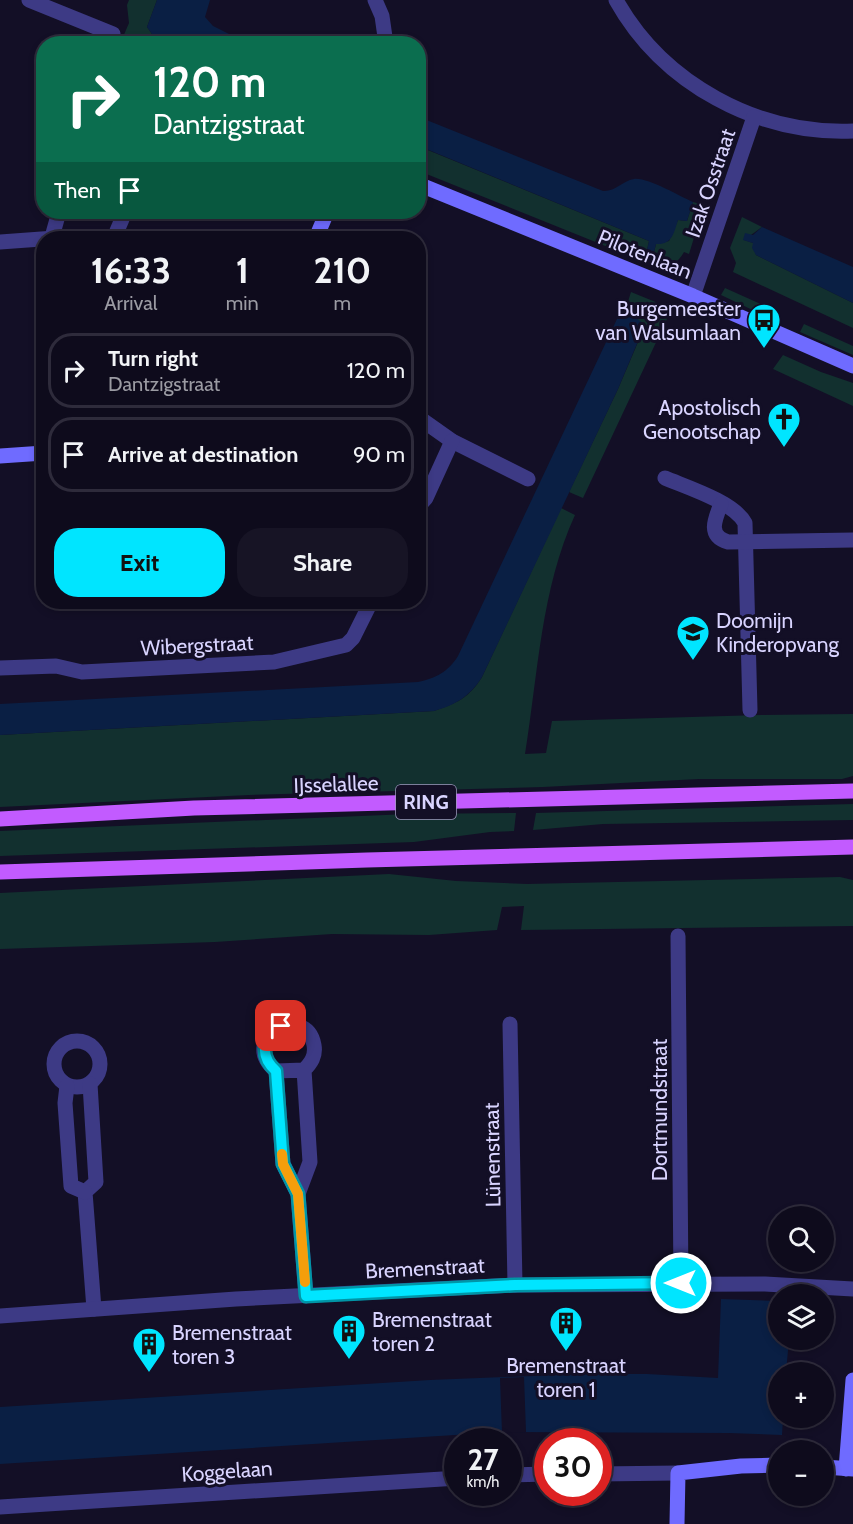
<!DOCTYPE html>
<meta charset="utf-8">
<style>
body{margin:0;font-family:Cabin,sans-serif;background:#171425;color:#f1f3f6;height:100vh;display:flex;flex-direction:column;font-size:22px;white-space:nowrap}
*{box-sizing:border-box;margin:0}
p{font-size:20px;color:#9b9ba3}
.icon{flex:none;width:33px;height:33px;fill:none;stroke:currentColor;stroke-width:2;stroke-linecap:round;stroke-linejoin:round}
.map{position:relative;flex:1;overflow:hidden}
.sheet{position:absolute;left:36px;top:231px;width:390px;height:378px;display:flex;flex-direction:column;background:#0e0b1c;border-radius:24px;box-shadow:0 3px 9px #0003,0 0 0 2px #2e2b3b}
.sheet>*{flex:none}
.hud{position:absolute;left:36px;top:36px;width:390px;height:183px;border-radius:24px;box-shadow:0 3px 9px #0003,0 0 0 2px #2e2b3b;background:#0b6e4f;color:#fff;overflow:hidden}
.tools{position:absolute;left:768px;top:1206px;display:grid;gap:12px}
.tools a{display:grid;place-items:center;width:66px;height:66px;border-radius:50%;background:#0e0b1c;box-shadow:0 3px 9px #0003,0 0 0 2px #2e2b3b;font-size:30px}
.speed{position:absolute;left:444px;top:1428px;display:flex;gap:12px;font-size:30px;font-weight:700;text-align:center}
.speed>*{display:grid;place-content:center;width:78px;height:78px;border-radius:50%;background:#0e0b1c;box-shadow:0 3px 9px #0003,0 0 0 2px #2e2b3b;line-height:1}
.speed small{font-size:15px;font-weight:400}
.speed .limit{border:9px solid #d22;background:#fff;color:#111}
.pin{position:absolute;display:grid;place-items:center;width:51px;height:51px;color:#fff;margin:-26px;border-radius:12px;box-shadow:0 3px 9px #0006}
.me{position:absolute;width:66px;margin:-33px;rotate:270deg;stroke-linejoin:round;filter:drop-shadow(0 0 4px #0008)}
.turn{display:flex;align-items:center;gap:21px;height:126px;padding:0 18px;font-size:27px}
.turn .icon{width:78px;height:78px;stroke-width:2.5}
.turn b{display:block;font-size:42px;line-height:51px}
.then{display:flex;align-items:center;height:57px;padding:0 18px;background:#0003;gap:12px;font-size:22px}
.eta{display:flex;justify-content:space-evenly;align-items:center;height:102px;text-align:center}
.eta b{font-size:36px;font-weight:800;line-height:42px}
.action{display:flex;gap:12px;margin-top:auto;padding:12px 18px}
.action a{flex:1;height:69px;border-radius:24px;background:#00e5ff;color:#111;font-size:24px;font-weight:800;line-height:69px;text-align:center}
.action a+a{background:#171425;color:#f1f3f6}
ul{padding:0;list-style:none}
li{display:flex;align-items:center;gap:18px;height:75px;margin:0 12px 9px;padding:0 6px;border:3px solid #2e2b3b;border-radius:24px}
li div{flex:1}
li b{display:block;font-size:22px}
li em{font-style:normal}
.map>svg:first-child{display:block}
.green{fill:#12302f}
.water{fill:#0a1f44}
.pier{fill:#130f26}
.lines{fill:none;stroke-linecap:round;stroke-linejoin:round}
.street{stroke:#3d3a85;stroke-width:15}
.secondary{stroke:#6f6bff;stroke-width:15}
.primary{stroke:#c25bff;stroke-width:15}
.route-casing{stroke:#0095a6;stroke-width:15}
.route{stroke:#00e5ff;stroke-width:10}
.slow{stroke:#f59e0b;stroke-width:10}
.labels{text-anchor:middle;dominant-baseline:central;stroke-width:6;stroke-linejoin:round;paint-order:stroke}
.shield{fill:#130f26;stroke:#9e99be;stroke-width:1.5}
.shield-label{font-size:20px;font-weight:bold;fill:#d9d4ff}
.street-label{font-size:21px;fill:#d9d4ff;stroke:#130f26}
.poi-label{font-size:21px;fill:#d9d4ff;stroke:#130f26;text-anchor:start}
</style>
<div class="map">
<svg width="853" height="1524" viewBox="0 0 853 1524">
<rect width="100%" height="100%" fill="#130f26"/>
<g class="green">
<polygon points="129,0 157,0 147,27 157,41 162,43 120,44 129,23 127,5"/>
<path d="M418,146L649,241L647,250L654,252L656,244L669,241L678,220L687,221L693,202L704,205L689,254L684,252C680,260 673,263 670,272L419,171Z"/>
<polygon points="742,217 762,227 744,240 753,243 756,255 853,303 853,328 733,272 736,263 730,248"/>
<polygon points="725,288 765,306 761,314 721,295"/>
<polygon points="631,292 658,303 667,319 583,498 569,492 618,389 644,328 629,316 617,319 620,310 625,311"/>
<polygon points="804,324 853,346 853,355 800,332"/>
<polygon points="783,355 821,372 853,383 853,406 773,369"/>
<path d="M561,508L575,515C541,589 538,674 525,754L546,753L552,721L761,715L853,714V776L842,779H699L543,787L249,795L0,807V735L434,711C457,703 469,698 482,677Z"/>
<polygon points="853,804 853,820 603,824 533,830 536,813"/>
<polygon points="516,813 514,831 490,832 414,842 0,856 0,831 409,814"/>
<polygon points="389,874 456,881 527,884 840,877 853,880 853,926 521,930 524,906 502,907 497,930 429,935 332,934 215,942 0,949 0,893"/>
</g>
<g class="water">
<polygon points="157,0 210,0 205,17 213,26 247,43 162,44 157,41 147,27"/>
<path d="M419,117L603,191C615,192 622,181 634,179C647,177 679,196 693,202L687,221L678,220C674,233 672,245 656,244L654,252L647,250L649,241L419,146Z"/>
<polygon points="762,227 853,267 853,303 756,255 752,248 753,243 743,240 745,233 753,235"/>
<path d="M632,308L639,310L637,319L643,323L644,327L618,389L482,677C470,696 456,705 434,711L0,735V704L418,682C436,678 448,672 458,656L617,319L629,316Z"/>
<polygon points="721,1299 778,1301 778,1340 789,1340 786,1372 778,1372 778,1418 783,1418 782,1435 729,1433 502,1432 0,1464 0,1407 430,1380 583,1374 647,1374 718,1378"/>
</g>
<polygon class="pier" points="524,1377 526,1432 502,1433 500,1378"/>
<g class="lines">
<g class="street">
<polyline points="29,0 113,34 109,44"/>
<polyline points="375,0 382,16 386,44"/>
<path d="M616,0C663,84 758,135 853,131"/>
<polyline points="52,237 59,212"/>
<polyline points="114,238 125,212"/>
<polyline points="0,242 55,238"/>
<polyline points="693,296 754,117"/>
<polyline points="418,417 452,441 528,479"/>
<path d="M665,478C686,487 734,502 745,523L750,710"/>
<path d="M721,504C715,519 707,536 728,542L853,540"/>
<polyline points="418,507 426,498 452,441"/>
<polyline points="0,668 56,666 82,672 274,662 346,645 353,638 371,602"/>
<polyline points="678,936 681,1283"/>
<polyline points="510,1024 515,1285"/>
<circle cx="77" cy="1064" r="23"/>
<path d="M304,1070L276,1071C236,1037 306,1002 314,1045C316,1056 311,1063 304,1070L310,1162L298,1194L306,1296"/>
<polyline points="276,1071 283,1164 298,1194"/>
<polyline points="90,1084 96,1182 85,1192 94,1309"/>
<polyline points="67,1086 65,1103 71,1186 85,1192"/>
<polyline points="0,1316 236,1299 515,1285 765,1284 853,1289"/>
<polyline points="598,1474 678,1473"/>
<polyline points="508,1475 548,1474"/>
<polyline points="0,1507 458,1478"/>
</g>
<g class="secondary">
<polyline points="418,184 693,296 853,366"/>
<polyline points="316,238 327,212"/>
<polyline points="0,456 44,453"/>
<polyline points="824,1467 853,1469"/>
<polyline points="846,1469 853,1380"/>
<polyline points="677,1524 678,1473 741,1466 778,1465"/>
</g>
<g class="primary">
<polyline points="0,819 194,808 853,791"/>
<polyline points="0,872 367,860 853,847"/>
</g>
</g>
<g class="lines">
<defs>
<path id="route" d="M281,1026C261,1037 260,1057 276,1071L283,1164L298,1194L306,1296L515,1285L681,1283"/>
</defs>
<use href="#route" class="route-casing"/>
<use href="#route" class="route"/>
<polyline class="slow" points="282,1154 283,1164 298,1194 305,1282"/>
</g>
<defs>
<symbol id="bus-pin" viewBox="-11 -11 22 30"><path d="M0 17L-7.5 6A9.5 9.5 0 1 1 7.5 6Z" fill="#00e5ff" stroke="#130f26"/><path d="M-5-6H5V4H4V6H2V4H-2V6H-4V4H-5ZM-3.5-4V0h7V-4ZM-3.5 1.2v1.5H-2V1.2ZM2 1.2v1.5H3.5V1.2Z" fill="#111"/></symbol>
<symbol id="church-pin" viewBox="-11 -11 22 30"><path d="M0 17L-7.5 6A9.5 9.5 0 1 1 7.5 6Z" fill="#00e5ff" stroke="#130f26"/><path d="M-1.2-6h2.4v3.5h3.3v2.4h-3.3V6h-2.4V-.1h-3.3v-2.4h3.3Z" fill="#111"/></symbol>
<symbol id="school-pin" viewBox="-11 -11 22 30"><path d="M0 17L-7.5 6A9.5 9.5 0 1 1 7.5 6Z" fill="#00e5ff" stroke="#130f26"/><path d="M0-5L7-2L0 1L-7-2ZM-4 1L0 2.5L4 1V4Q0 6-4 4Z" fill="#111"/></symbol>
<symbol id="building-pin" viewBox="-11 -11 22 30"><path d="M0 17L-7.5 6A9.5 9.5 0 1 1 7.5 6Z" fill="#00e5ff" stroke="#130f26"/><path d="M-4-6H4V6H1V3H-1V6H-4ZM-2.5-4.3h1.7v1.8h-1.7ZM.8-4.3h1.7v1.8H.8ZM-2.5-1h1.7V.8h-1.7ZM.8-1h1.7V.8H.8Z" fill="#111"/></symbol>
</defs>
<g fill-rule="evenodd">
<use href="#bus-pin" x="745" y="301" width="38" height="52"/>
<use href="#church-pin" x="765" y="400" width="38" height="52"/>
<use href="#school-pin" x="674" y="613" width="38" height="52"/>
<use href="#building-pin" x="547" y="1304" width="38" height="52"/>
<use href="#building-pin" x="330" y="1312" width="38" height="52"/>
<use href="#building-pin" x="130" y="1325" width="38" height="52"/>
</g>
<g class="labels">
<rect class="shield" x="396" y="785" width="60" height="34" rx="4.5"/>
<g class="shield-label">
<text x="426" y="802">RING</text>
</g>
<g class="street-label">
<text transform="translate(710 183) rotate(-71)">Izak Osstraat</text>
<text transform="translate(645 254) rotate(22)">Pilotenlaan</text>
<text transform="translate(197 645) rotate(-3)">Wibergstraat</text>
<text transform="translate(336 784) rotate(-2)">IJsselallee</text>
<text transform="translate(659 1110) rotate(-90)">Dortmundstraat</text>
<text transform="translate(492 1155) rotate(-91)">Lünenstraat</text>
<text transform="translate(425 1268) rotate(-3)">Bremenstraat</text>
<text transform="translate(227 1471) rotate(-4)">Koggelaan</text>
</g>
<g class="poi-label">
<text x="741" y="308" text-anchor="end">Burgemeester<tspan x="741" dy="24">van Walsumlaan</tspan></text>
<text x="761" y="407" text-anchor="end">Apostolisch<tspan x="761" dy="24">Genootschap</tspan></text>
<text x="716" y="620">Doomijn<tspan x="716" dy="24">Kinderopvang</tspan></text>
<text x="372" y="1319">Bremenstraat<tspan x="372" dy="24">toren 2</tspan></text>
<text x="172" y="1332">Bremenstraat<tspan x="172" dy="24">toren 3</tspan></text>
<text x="566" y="1365" text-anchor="middle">Bremenstraat<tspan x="566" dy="24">toren 1</tspan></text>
</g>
</g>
</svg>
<div class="tools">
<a><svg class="icon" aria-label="search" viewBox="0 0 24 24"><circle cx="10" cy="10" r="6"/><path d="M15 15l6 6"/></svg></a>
<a><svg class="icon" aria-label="layers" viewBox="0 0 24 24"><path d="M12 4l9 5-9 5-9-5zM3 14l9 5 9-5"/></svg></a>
<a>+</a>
<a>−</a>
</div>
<div class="speed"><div>27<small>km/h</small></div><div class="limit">30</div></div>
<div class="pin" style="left:281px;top:1026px;background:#d93025"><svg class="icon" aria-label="arrive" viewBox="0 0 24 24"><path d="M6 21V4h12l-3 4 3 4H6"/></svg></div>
<svg class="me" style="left:681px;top:1283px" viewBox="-20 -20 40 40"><circle r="17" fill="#00e5ff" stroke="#fff" stroke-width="3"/><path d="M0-11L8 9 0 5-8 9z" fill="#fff"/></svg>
<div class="hud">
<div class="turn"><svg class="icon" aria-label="right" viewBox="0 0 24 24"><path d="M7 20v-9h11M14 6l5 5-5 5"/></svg><div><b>120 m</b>Dantzigstraat</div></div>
<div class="then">Then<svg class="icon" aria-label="arrive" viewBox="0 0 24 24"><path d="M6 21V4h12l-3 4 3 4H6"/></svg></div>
</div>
<section class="sheet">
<div class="eta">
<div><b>16:33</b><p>Arrival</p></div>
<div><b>1</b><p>min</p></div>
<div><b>210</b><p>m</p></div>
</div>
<ul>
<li><svg class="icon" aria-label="right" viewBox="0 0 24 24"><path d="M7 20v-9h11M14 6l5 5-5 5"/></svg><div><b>Turn right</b><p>Dantzigstraat</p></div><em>120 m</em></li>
<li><svg class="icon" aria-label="arrive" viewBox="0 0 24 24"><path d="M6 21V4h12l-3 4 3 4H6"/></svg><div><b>Arrive at destination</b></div><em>90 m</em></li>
</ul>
<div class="action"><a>Exit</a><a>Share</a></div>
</section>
</div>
